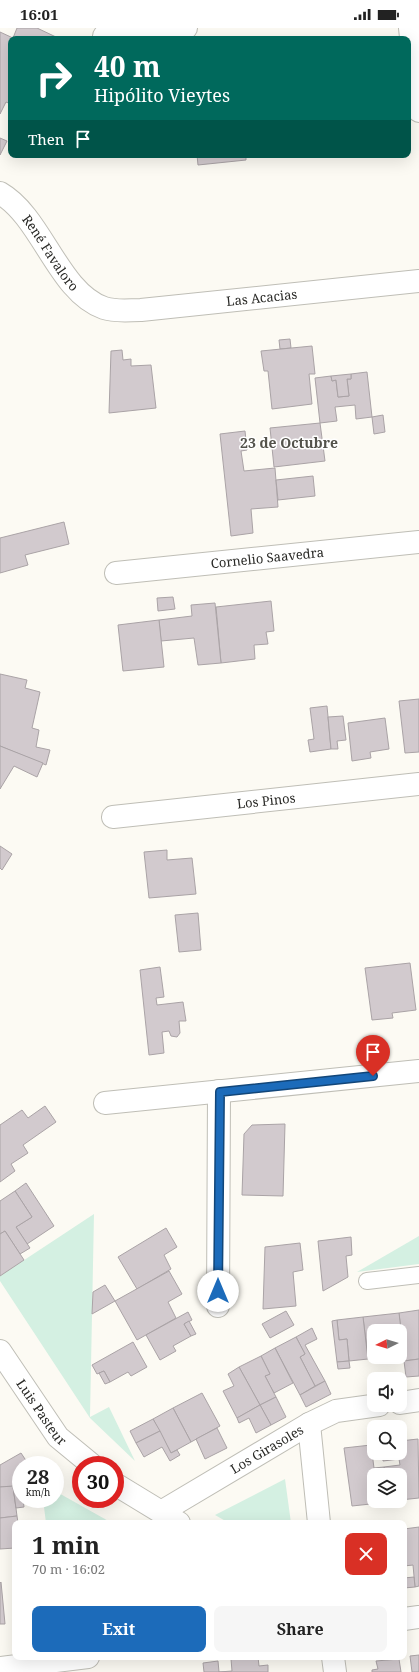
<!DOCTYPE html>
<meta charset="utf-8">
<style>
body{margin:0;font-family:"Noto Serif",serif;background:#f6f6f6;color:#222;height:100vh;display:flex;flex-direction:column;font-size:15px;white-space:nowrap}
*{box-sizing:border-box;margin:0}
p{font-size:13px;color:#767676}
.icon{flex:none;width:22px;height:22px;fill:none;stroke:currentColor;stroke-width:2;stroke-linecap:round;stroke-linejoin:round}
.map{position:relative;flex:1;overflow:hidden}
.panel{position:absolute;left:12px;top:1492px;width:395px;height:140px;display:flex;flex-direction:column;background:#fff;border-radius:8px;box-shadow:0 4px 16px #0002}
.panel>*{flex:none}
.hud{position:absolute;left:8px;top:8px;width:403px;height:122px;border-radius:8px;box-shadow:0 4px 16px #0002;background:#00695c;color:#fff;overflow:hidden}
.needle{width:26px;rotate:265deg}
.buttons{position:absolute;left:367px;top:1296px;display:grid;gap:8px}
.buttons a{display:grid;place-items:center;width:40px;height:40px;border-radius:8px;background:#fff;box-shadow:0 4px 16px #0002;font-size:20px}
.speed{position:absolute;left:12px;top:1428px;display:flex;gap:8px;font-size:20px;font-weight:700;text-align:center}
.speed>*{display:grid;place-content:center;width:52px;height:52px;border-radius:50%;background:#fff;box-shadow:0 4px 16px #0002;line-height:1}
.speed small{font-size:10px;font-weight:400}
.speed .limit{border:6px solid #d22;background:#fff;color:#111}
.pin{position:absolute;display:grid;place-items:center;width:34px;height:34px;color:#fff;margin:-41px -17px;border-radius:50% 50% 50% 0;rotate:-45deg;box-shadow:0 0 4px #0007}
.pin .icon{rotate:45deg}
.me{position:absolute;width:44px;margin:-22px;rotate:0deg;stroke-linejoin:round;filter:drop-shadow(0 0 3px #0008)}
.turn{display:flex;align-items:center;gap:14px;height:84px;padding:0 20px;font-size:18px}
.turn .icon{width:52px;height:52px;stroke-width:2.5}
.turn b{display:block;font-size:28px;line-height:34px}
.then{display:flex;align-items:center;height:38px;padding:0 20px;background:#0003;gap:8px;font-size:15px}
.round{display:grid;place-items:center;flex:none;width:42px;height:42px;border-radius:8px;background:#f6f6f6}
.summary{display:flex;align-items:center;justify-content:space-between;height:68px;padding:0 20px}
h1{font-size:24px;font-weight:700;line-height:30px}
.action{display:flex;gap:8px;margin-top:auto;padding:8px 20px}
.action a{flex:1;height:46px;border-radius:8px;background:#1c6bba;color:#fff;font-size:16px;font-weight:700;line-height:46px;text-align:center}
.action a+a{background:#f6f6f6;color:#222}
.status{display:flex;justify-content:space-between;align-items:center;height:28px;padding:0 20px;background:#fff;direction:ltr}
.status svg{height:11px;fill:currentColor}
.map>svg:first-child{display:block}
.green{fill:#d4f0e2}
.building{fill:#d2cace;stroke:#aaa3a6}
.lines{fill:none;stroke-linecap:round;stroke-linejoin:round}
.service-casing{stroke:#bfbeb6;stroke-width:18}
.minor-casing{stroke:#bfbeb6;stroke-width:24}
.service{stroke:#fff;stroke-width:16}
.minor{stroke:#fff;stroke-width:22}
.route-casing{stroke:#124679;stroke-width:10}
.route{stroke:#1c6bba;stroke-width:7}
.labels{text-anchor:middle;dominant-baseline:central;stroke-width:3;stroke-linejoin:round;paint-order:stroke}
.street-label{font-size:13px;fill:#292926;stroke:#fff}
.neighbourhood-label{font-size:14px;font-weight:bold;fill:#53524b;stroke:#fff}
</style>
<div class="status"><b>16:01</b><svg viewBox="0 0 49 12"><path d="M0 12V9h3v3zM5 12V6h3v6zM10 12V3h3v9zM15 12V0h3v12zM26 1h20v11H26zM47 4h2v5h-2z"/></svg></div>
<div class="map">
<svg width="419" height="1644" viewBox="0 0 419 1644">
<rect width="100%" height="100%" fill="#fcfaf3"/>
<g class="green">
<polygon points="94,1186 90,1389 109,1379 135,1433 90,1390 0,1253 0,1248"/>
<polygon points="419,1208 419,1236 357,1244"/>
<polygon points="285,1451 291,1495 229,1495 215,1487"/>
<polygon points="55,1463 112,1495 46,1495 43,1471 55,1471"/>
</g>
<g class="building">
<polygon points="17,0 37,0 56,9 55,11 11,11 11,76 6,74 0,86 0,4 13,10"/>
<polygon points="0,110 7,113 0,127"/>
<polygon points="197,127 246,127 246,132 198,137"/>
<polygon points="290,311 291,320 280,321 279,312"/>
<polygon points="312,318 315,346 309,346 312,376 272,381 268,343 264,343 261,323"/>
<polygon points="122,322 123,332 131,331 131,338 151,337 156,380 109,385 111,323"/>
<polygon points="367,344 372,389 356,391 355,377 335,379 337,393 320,395 315,350 331,348 332,353 336,352 338,369 349,368 347,351 351,351 351,346"/>
<polygon points="351,346 351,351 347,351 349,368 338,369 336,352 332,353 331,348"/>
<polygon points="383,387 385,404 374,406 372,389"/>
<polygon points="320,395 325,433 274,439 270,400"/>
<polygon points="245,403 247,422 241,423 244,443 275,440 278,479 251,481 253,505 231,508 220,406"/>
<polygon points="313,448 315,468 278,472 276,452"/>
<polygon points="64,494 69,516 25,527 28,537 0,545 0,510"/>
<polygon points="173,569 175,581 158,583 157,570"/>
<polygon points="271,573 274,603 266,604 268,616 254,617 255,631 221,635 216,579"/>
<polygon points="215,575 221,635 198,637 194,610 161,613 159,592 192,588 191,577"/>
<polygon points="159,592 164,639 123,643 118,597"/>
<polygon points="0,646 27,652 25,660 40,664 32,700 39,702 36,719 50,722 46,737 0,718"/>
<polygon points="419,671 419,724 405,725 399,673"/>
<polygon points="327,678 331,721 310,724 308,712 314,711 310,680"/>
<polygon points="343,688 346,712 337,713 338,721 331,721 328,689"/>
<polygon points="385,690 389,721 370,724 371,730 352,733 348,695"/>
<polygon points="0,718 43,735 37,749 14,738 0,761"/>
<polygon points="0,818 12,826 2,842 0,840"/>
<polygon points="167,822 167,832 192,830 196,866 149,870 144,824"/>
<polygon points="198,885 201,922 179,924 175,887"/>
<polygon points="410,935 416,982 392,985 393,990 372,992 365,940"/>
<polygon points="160,939 164,969 156,970 157,977 183,974 186,993 179,993 180,1005 177,1009 171,1008 169,1003 162,1004 164,1025 149,1027 140,942"/>
<polygon points="45,1078 56,1094 23,1117 28,1125 11,1136 15,1143 0,1154 0,1097 22,1082 28,1090"/>
<polygon points="285,1096 283,1168 242,1167 244,1106 252,1097"/>
<polygon points="26,1155 54,1198 27,1216 16,1199 32,1189 15,1163"/>
<polygon points="15,1163 32,1189 16,1199 30,1220 20,1226 5,1203 0,1206 0,1173"/>
<polygon points="166,1200 177,1219 164,1227 171,1241 137,1261 118,1229"/>
<polygon points="5,1203 24,1232 0,1248 0,1206"/>
<polygon points="351,1209 352,1227 346,1228 348,1249 323,1263 318,1213"/>
<polygon points="300,1215 303,1242 293,1244 296,1278 263,1281 265,1219"/>
<polygon points="169,1243 182,1266 168,1274 176,1290 137,1312 115,1273"/>
<polygon points="105,1257 115,1273 92,1286 93,1264"/>
<polygon points="419,1282 419,1331 404,1333 399,1285"/>
<polygon points="286,1283 294,1297 270,1310 262,1296"/>
<polygon points="188,1284 192,1292 184,1296 191,1308 173,1318 176,1323 160,1332 146,1307"/>
<polygon points="399,1285 404,1326 400,1327 400,1303 374,1303 374,1329 380,1329 368,1331 363,1289"/>
<polygon points="363,1289 368,1331 349,1333 347,1311 339,1312 337,1292"/>
<polygon points="337,1292 339,1312 347,1311 349,1333 337,1334 332,1293"/>
<polygon points="189,1293 196,1306 191,1308 184,1296"/>
<polygon points="312,1300 317,1311 305,1317 325,1353 315,1358 300,1329 305,1326 296,1309"/>
<polygon points="296,1309 305,1326 300,1329 315,1358 300,1367 275,1320"/>
<polygon points="133,1314 147,1339 131,1348 128,1344 110,1354 104,1343 97,1346 92,1337"/>
<polygon points="275,1320 293,1355 274,1365 265,1348 270,1346 261,1328"/>
<polygon points="261,1328 270,1346 265,1348 276,1369 260,1377 239,1339"/>
<polygon points="419,1331 419,1348 406,1349 404,1333"/>
<polygon points="349,1333 350,1340 338,1341 337,1334"/>
<polygon points="239,1339 260,1377 237,1390 223,1363 234,1358 228,1346"/>
<polygon points="104,1343 110,1354 105,1356 99,1345"/>
<polygon points="325,1353 331,1366 306,1379 300,1367"/>
<polygon points="202,1365 220,1398 191,1414 173,1380"/>
<polygon points="276,1369 286,1389 271,1397 260,1377"/>
<polygon points="260,1377 271,1397 256,1405 249,1390 239,1395 237,1390"/>
<polygon points="173,1380 191,1414 171,1425 153,1391"/>
<polygon points="153,1391 160,1403 136,1415 130,1403"/>
<polygon points="217,1400 227,1420 205,1431 196,1411"/>
<polygon points="160,1403 171,1425 177,1422 180,1427 170,1433 162,1419 144,1429 136,1415"/>
<polygon points="418,1411 419,1470 400,1472 400,1447 385,1447 384,1439 400,1437 398,1425 400,1425 400,1413"/>
<polygon points="371,1417 374,1440 384,1439 385,1447 374,1447 374,1473 389,1474 352,1478 344,1420"/>
<polygon points="21,1425 29,1437 21,1437 21,1458 0,1459 0,1437"/>
<polygon points="383,1425 398,1425 399,1431 383,1433"/>
<polygon points="13,1458 17,1488 0,1490 0,1459"/>
<polygon points="21,1458 21,1471 23,1471 24,1479 16,1480 13,1459"/>
<polygon points="17,1488 18,1495 15,1495 15,1520 0,1521 0,1490"/>
<polygon points="419,1499 419,1558 415,1559 413,1537 404,1538 404,1501"/>
<polygon points="414,1549 415,1559 404,1560 404,1550"/>
<polygon points="1,1554 5,1596 0,1596 0,1555"/>
<polygon points="419,1627 419,1644 412,1644 410,1628"/>
<polygon points="258,1629 259,1638 268,1637 268,1644 204,1644 203,1635 218,1633 219,1644 232,1643 231,1631"/>
<polygon points="399,1631 401,1644 372,1644 372,1642 378,1641 376,1633"/>
</g>
<g class="lines">
<defs>
<polyline id="service" points="367,1253 419,1247"/>
<g id="minor">
<polyline points="410,0 419,83"/>
<polyline points="104,8 186,0"/>
<path id="s1" d="M0,165C42,189 58,264 104,280C116,284 129,282 141,282L419,253"/>
<path id="s2" d="M116,545L419,514"/>
<path id="s3" d="M113,789L419,756"/>
<polyline points="105,1075 419,1043"/>
<polyline points="218,1278 219,1063"/>
<path id="s4" d="M0,1323L58,1409L92,1437"/>
<polyline points="400,1375 419,1372"/>
<polyline points="309,1396 319,1495"/>
<polyline points="115,1456 179,1495"/>
<path id="s5" d="M161,1484L309,1396L336,1383L379,1377"/>
<polyline points="404,1591 419,1589"/>
<polyline points="333,1629 335,1644"/>
<polyline points="0,1640 88,1629"/>
</g>
</defs>
<use href="#service" class="service-casing"/>
<use href="#minor" class="minor-casing"/>
<use href="#service" class="service"/>
<use href="#minor" class="minor"/>
</g>
<g class="lines">
<defs>
<polyline id="route" points="218,1263 220,1064 373,1048"/>
</defs>
<use href="#route" class="route-casing"/>
<use href="#route" class="route"/>
</g>
<g class="labels">
<g class="street-label">
<text stroke="none"><textPath href="#s1" startOffset="79">René Favaloro</textPath></text>
<text stroke="none"><textPath href="#s1" startOffset="316">Las Acacias</textPath></text>
<text stroke="none"><textPath href="#s2" startOffset="152">Cornelio Saavedra</textPath></text>
<text stroke="none"><textPath href="#s3" startOffset="154">Los Pinos</textPath></text>
<text stroke="none"><textPath href="#s4" startOffset="74">Luis Pasteur</textPath></text>
<text stroke="none"><textPath href="#s5" startOffset="123">Los Girasoles</textPath></text>
</g>
<g class="neighbourhood-label">
<text x="289" y="414">23 de Octubre</text>
</g>
</g>
</svg>
<div class="buttons">
<a><svg class="needle" viewBox="-14 -14 28 28"><path d="M0-13l5 13h-10z" fill="#e53935"/><path d="M0 13l5-13h-10z" fill="#767676"/></svg></a>
<a><svg class="icon" aria-label="sound" viewBox="0 0 24 24"><path d="M4 9h4l5-4v14l-5-4H4zM17 9q2 3 0 6"/></svg></a>
<a><svg class="icon" aria-label="search" viewBox="0 0 24 24"><circle cx="10" cy="10" r="6"/><path d="M15 15l6 6"/></svg></a>
<a><svg class="icon" aria-label="layers" viewBox="0 0 24 24"><path d="M12 4l9 5-9 5-9-5zM3 14l9 5 9-5"/></svg></a>
</div>
<div class="speed"><div>28<small>km/h</small></div><div class="limit">30</div></div>
<div class="pin" style="left:373px;top:1048px;background:#d93025"><svg class="icon" aria-label="arrive" viewBox="0 0 24 24"><path d="M6 21V4h12l-3 4 3 4H6"/></svg></div>
<svg class="me" style="left:218px;top:1263px" viewBox="-20 -20 40 40"><circle r="19" fill="#fff"/><path d="M0-13L10 11 0 6-10 11z" fill="#1c6bba"/></svg>
<div class="hud">
<div class="turn"><svg class="icon" aria-label="right" viewBox="0 0 24 24"><path d="M7 20v-9h11M14 6l5 5-5 5"/></svg><div><b>40 m</b>Hipólito Vieytes</div></div>
<div class="then">Then<svg class="icon" aria-label="arrive" viewBox="0 0 24 24"><path d="M6 21V4h12l-3 4 3 4H6"/></svg></div>
</div>
<section class="panel">
<div class="summary"><div><h1>1 min</h1><p>70 m · 16:02</p></div><a class="round" style="background:#d93025;color:#fff"><svg class="icon" aria-label="close" viewBox="0 0 24 24"><path d="M6 6l12 12M18 6L6 18"/></svg></a></div>
<div class="action"><a>Exit</a><a>Share</a></div>
</section>
</div>
